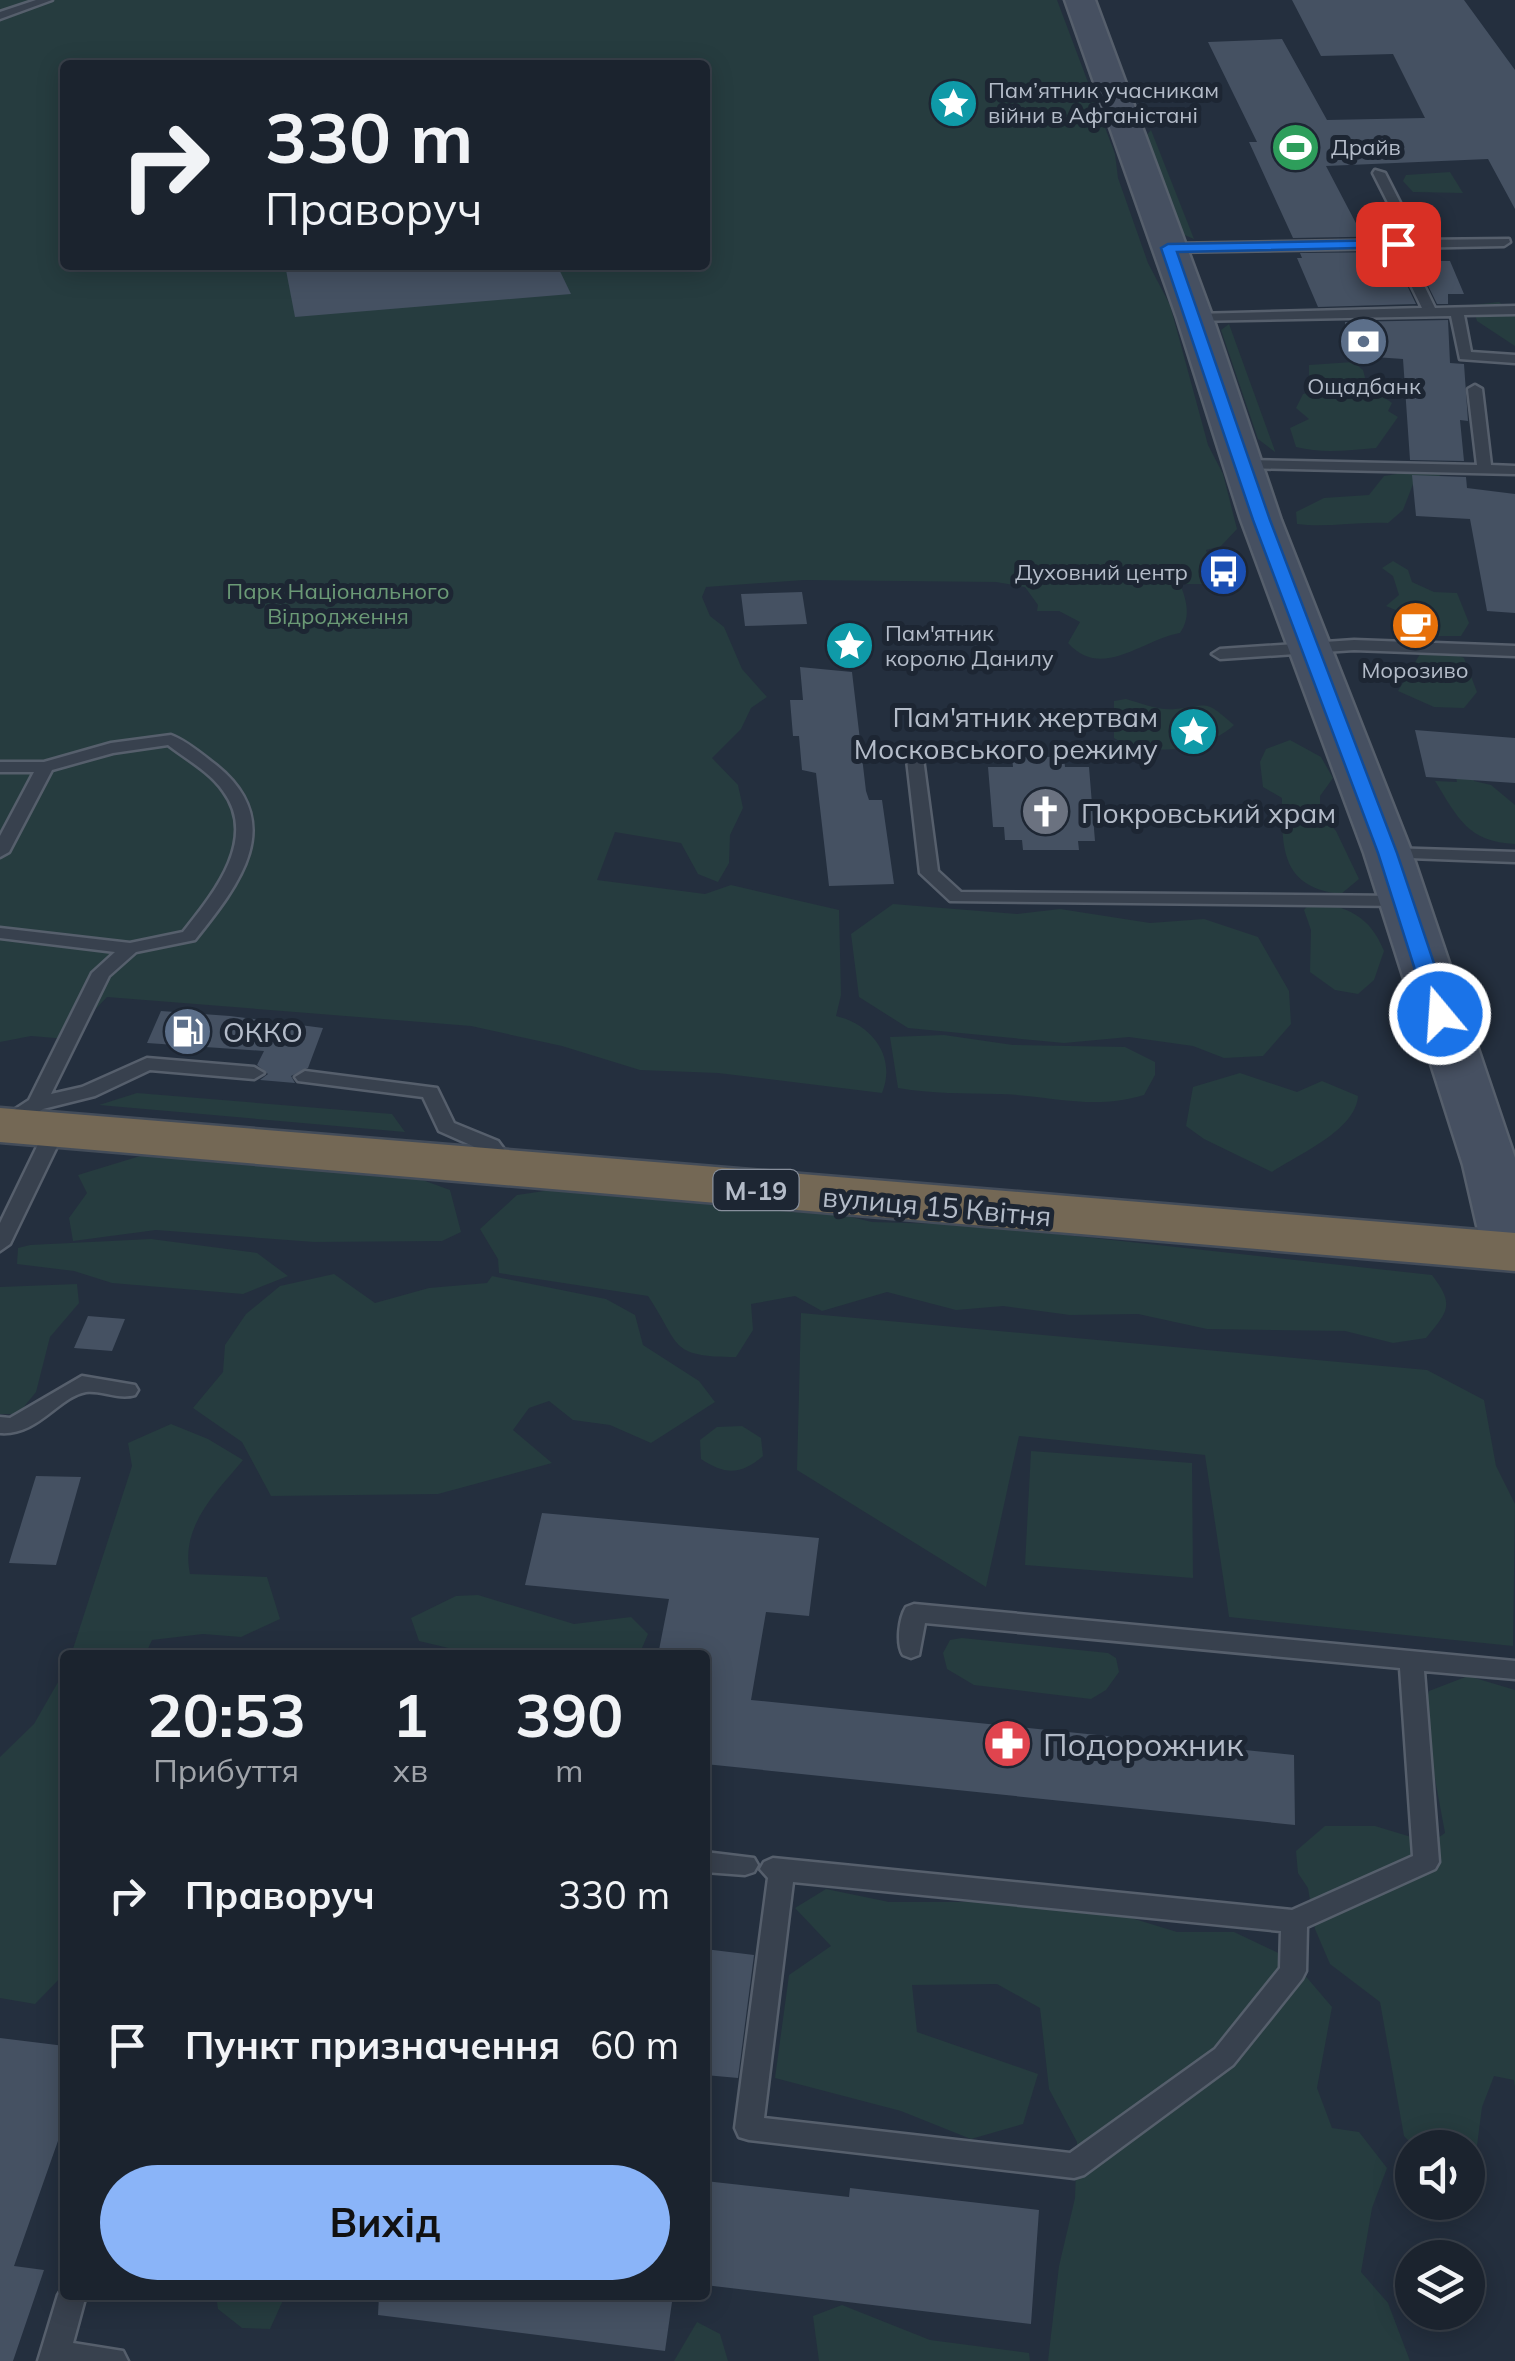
<!DOCTYPE html>
<html lang="uk">
<meta charset="utf-8">
<style>
body{margin:0;font-family:Mulish,sans-serif;background:#282f3a;color:#f1f3f6;height:100vh;display:flex;flex-direction:column;font-size:38px;white-space:nowrap}
*{box-sizing:border-box;margin:0}
p{font-size:32px;color:#a0a4aa}
.icon{flex:none;width:55px;height:55px;fill:none;stroke:currentColor;stroke-width:2;stroke-linecap:round;stroke-linejoin:round}
.map{position:relative;flex:1;overflow:hidden}
.details{position:absolute;left:60px;top:1650px;width:650px;height:650px;display:flex;flex-direction:column;background:#1b232e;border-radius:10px;box-shadow:0 5px 25px #0003,0 0 0 2px #39404a}
.details>*{flex:none}
.hud{position:absolute;left:60px;top:60px;width:650px;height:210px;border-radius:10px;box-shadow:0 5px 25px #0003,0 0 0 2px #39404a;background:#1b232e;color:#f1f3f6;overflow:hidden}
.fabs{position:absolute;left:1395px;top:2130px;display:grid;gap:20px}
.fabs a{display:grid;place-items:center;width:90px;height:90px;border-radius:50%;background:#1b232e;box-shadow:0 5px 25px #0003,0 0 0 2px #39404a;font-size:50px}
.pin{position:absolute;display:grid;place-items:center;width:85px;height:85px;color:#fff;margin:-42px;border-radius:20px;box-shadow:0 5px 15px #0006}
.me{position:absolute;width:110px;margin:-55px;rotate:342deg;stroke-linejoin:round;filter:drop-shadow(0 0 8px #0008)}
.turn{display:flex;align-items:center;gap:35px;height:210px;padding:0 40px;font-size:45px}
.turn .icon{width:130px;height:130px;stroke-width:2.5}
.turn b{display:block;font-size:70px;line-height:85px}
.eta{display:flex;justify-content:space-evenly;align-items:center;height:170px;text-align:center}
.eta b{font-size:60px;font-weight:700;line-height:70px}
.button{display:flex;gap:20px;margin-top:auto;padding:20px 40px}
.button a{flex:1;height:115px;border-radius:60px;background:#8ab4f8;color:#111;font-size:40px;font-weight:700;line-height:115px;text-align:center}
ul{padding:0;list-style:none}
li{display:flex;align-items:center;gap:30px;height:150px;padding:0 40px}
li div{flex:1}
li b{display:block;font-size:38px}
li em{font-style:normal}
.map>svg:first-child{display:block}
.green{fill:#263c3f;fill-rule:evenodd}
.building{fill:#455162}
.lines{fill:none;stroke-linecap:round;stroke-linejoin:round}
.lane-casing{stroke:#565f6c;stroke-width:5}
.secondary-casing{stroke:#565f6c;stroke-width:5}
.highway-casing{stroke:#434c59;stroke-width:5}
.lane{fill:#38414e;fill-rule:evenodd}
.secondary{fill:#465061;fill-rule:evenodd}
.highway{fill:#746855;fill-rule:evenodd}
.route{fill:#1a73e8;stroke:#114b97;stroke-width:2.5}
.labels{text-anchor:middle;dominant-baseline:central;stroke-width:10;stroke-linejoin:round;paint-order:stroke}
.far-poi-label{font-size:22px;fill:#b4bcc9;stroke:#1d2633;text-anchor:start}
.far-park-label{font-size:22px;fill:#6b9a76;stroke:#1d2633}
.shield{fill:#1d2633;stroke:#878f9c;stroke-width:2.5}
.shield-label{font-size:25px;font-weight:bold;fill:#b4bcc9}
.poi-label{font-size:28px;fill:#b4bcc9;stroke:#1d2633;text-anchor:start}
.street-label{font-size:28px;fill:#b4bcc9;stroke:#1d2633}
.near-poi-label{font-size:32px;fill:#b4bcc9;stroke:#1d2633;text-anchor:start}
</style>
<div class="map">
<svg width="1515" height="2361" viewBox="0 0 1515 2361">
<rect width="100%" height="100%" fill="#242f3e"/>
<g class="green">
<path d="M0,0H1057L1115,154L1118,178L1148,263L1170,305L1208,445L1223,474L1237,529L1221,546L1206,550L1216,584H1180C1187,601 1191,617 1180,633C1143,639 1102,681 1068,643L1080,622L1059,611H1037L1038,605L1025,587L996,582L804,580L706,587L702,597L710,616L724,627L742,669L767,697L751,708L741,729L712,758L738,785L743,808L730,835L729,863L718,882L698,874L681,843L615,832L597,880L705,894L731,885L839,910L841,995L836,1016C871,1024 897,1056 882,1093L718,1073L640,1070L562,1046L471,1026L107,997L67,1039L31,1036L0,1042ZM65,65H705V265H65Z"/>
<polygon points="1151,130 1194,239 1182,234 1145,137"/>
<polygon points="1450,172 1463,193 1413,192 1403,181 1406,175"/>
<polygon points="1499,302 1515,315 1515,346 1477,321 1472,305"/>
<polygon points="1229,324 1275,451 1275,452 1258,439 1221,330"/>
<path d="M1353,362L1363,370L1367,385L1392,403L1388,411L1398,417L1376,448C1349,450 1323,454 1296,447L1290,428L1309,419L1296,408L1303,394L1320,390L1309,376V365Z"/>
<path d="M1434,468L1443,473L1434,480L1415,479L1403,510L1388,523C1357,521 1328,528 1297,524L1296,512L1324,498L1369,495L1384,476Z"/>
<polygon points="1393,561 1408,570 1412,582 1434,592 1457,593 1469,623 1461,636 1429,636 1424,622 1386,606 1399,595 1393,576 1382,568"/>
<polygon points="1423,649 1443,649 1464,658 1477,692 1464,708 1434,707 1398,691"/>
<path d="M1126,699C1140,703 1160,711 1175,709C1211,705 1204,699 1234,725C1207,751 1145,758 1114,738V701Z"/>
<path d="M1290,740L1321,757L1333,778L1320,796V813L1336,831L1359,879L1341,894C1280,887 1282,847 1282,798L1263,787L1260,762L1266,749Z"/>
<path d="M1447,744L1467,753L1474,781L1491,785L1515,805V844C1468,842 1458,818 1435,781L1457,782Z"/>
<path d="M1312,901C1348,907 1370,916 1384,951L1374,980L1358,994L1335,990L1310,972L1311,930L1304,910Z"/>
<polygon points="893,904 1017,914 1060,909 1150,923 1204,919 1258,937 1289,991 1291,1024 1263,1056 1224,1058 1193,1046 1129,1037 1064,1043 908,1028 859,997 851,934"/>
<path d="M944,1035L1013,1045L1125,1047L1155,1062V1075L1144,1095C1092,1111 1051,1095 998,1094C963,1093 933,1094 898,1088L890,1037Z"/>
<path d="M1240,1073L1297,1092L1322,1081L1358,1096C1356,1130 1299,1154 1272,1172L1204,1139L1186,1126L1193,1087Z"/>
<polygon points="137,1093 392,1114 405,1132 99,1105"/>
<polygon points="163,1149 398,1171 450,1190 461,1232 442,1241 314,1242 156,1230 73,1241 69,1218 87,1193 78,1175"/>
<path d="M704,1185L766,1208L822,1210L872,1222L976,1225L1432,1275C1455,1305 1448,1311 1426,1338L1393,1343L1345,1331L1207,1329L1138,1314L1070,1315L1003,1306L956,1310L887,1292L822,1311L795,1296L751,1304L753,1330L736,1357C668,1357 681,1345 648,1296L499,1273L498,1259L480,1229L517,1195L565,1188Z"/>
<polygon points="151,1239 257,1253 288,1276 243,1294 112,1283 74,1271 17,1264 18,1248 30,1245"/>
<polygon points="334,1274 375,1303 429,1288 487,1283 492,1276 606,1299 635,1315 643,1345 699,1381 715,1402 651,1443 610,1425 573,1420 549,1401 529,1408 513,1430 552,1463 438,1494 271,1496 242,1442 193,1408 223,1372 225,1345 246,1314 280,1286"/>
<polygon points="77,1284 79,1303 50,1337 36,1392 18,1414 0,1414 0,1287"/>
<polygon points="801,1313 1427,1370 1484,1400 1496,1466 1515,1504 1513,1646 1229,1617 1205,1455 1019,1436 986,1587 797,1470"/>
<path d="M171,1424L208,1439L243,1460C215,1494 180,1526 190,1574L267,1577L280,1619L241,1637L203,1634L152,1640L145,1655H71L132,1466L128,1443Z"/>
<path d="M742,1426L761,1438L763,1456C741,1475 725,1475 701,1459L700,1440L717,1427Z"/>
<polygon points="1031,1451 1192,1463 1193,1578 1025,1565"/>
<polygon points="478,1595 574,1624 631,1617 648,1634 639,1655 478,1655 419,1641 411,1618 456,1596"/>
<polygon points="962,1638 1108,1653 1116,1658 1119,1672 1106,1690 1091,1699 974,1685 947,1669 943,1653 950,1640"/>
<polygon points="65,1670 65,1973 35,2004 0,1998 0,1757 34,1724"/>
<polygon points="1468,1676 1515,1690 1515,2087 1514,2080 1494,2076 1482,2107 1475,2161 1468,2161 1468,2148 1415,2147 1404,2136 1380,2002 1330,1964 1315,1929 1308,1888 1298,1873 1296,1851 1325,1826 1375,1826 1431,1843 1445,1833 1423,1714 1429,1691"/>
<polygon points="826,1889 889,1902 1001,1902 1115,1913 1177,1932 1234,1932 1291,1959 1332,2007 1317,2088 1332,2128 1359,2132 1387,2168 1372,2208 1361,2272 1388,2303 1410,2361 1048,2361 1059,2266 1075,2198 1077,2142 1049,2089 1040,2008 997,1984 912,1985 917,2032 1038,2074 1023,2124 971,2139 901,2111 775,2078 789,1975 831,1946 795,1908"/>
<polygon points="216,2295 284,2295 284,2298 270,2329 242,2328 218,2309"/>
<polygon points="842,2305 930,2340 1029,2353 1030,2361 819,2361 813,2316"/>
<polygon points="697,2322 720,2334 728,2361 674,2361"/>
</g>
<g class="building">
<polygon points="1292,0 1464,0 1515,70 1515,209 1488,159 1326,166 1359,229 1395,228 1400,236 1293,238 1249,142 1257,142 1208,42 1282,39 1327,120 1425,118 1393,54 1321,56"/>
<polygon points="1391,252 1416,304 1318,307 1297,258 1302,258 1300,253"/>
<polygon points="1416,261 1450,261 1464,294 1448,294 1448,304 1437,304"/>
<polygon points="285,265 557,265 571,294 295,317"/>
<polygon points="1448,320 1450,363 1464,364 1468,421 1460,420 1464,461 1410,460 1403,359 1346,355 1345,322"/>
<polygon points="1412,475 1466,477 1467,488 1515,494 1515,613 1487,611 1470,519 1416,516"/>
<polygon points="802,592 807,624 745,626 741,594"/>
<polygon points="800,667 852,672 866,791 869,800 882,800 894,884 829,886 816,773 802,770 799,736 793,736 790,700 803,700"/>
<polygon points="1415,730 1515,738 1515,783 1426,777"/>
<polygon points="1012,757 1064,757 1065,767 1089,767 1095,841 1078,841 1079,850 1023,850 1022,840 1005,840 1004,827 993,827 988,767 1013,767"/>
<polygon points="161,1011 230,1016 323,1028 308,1068 291,1076 295,1083 260,1080 268,1074 257,1065 264,1051 147,1043"/>
<polygon points="88,1316 125,1319 112,1351 74,1348"/>
<polygon points="36,1476 81,1477 56,1565 9,1563"/>
<polygon points="542,1513 819,1538 809,1616 766,1612 751,1700 1294,1755 1295,1825 705,1764 705,1655 658,1655 669,1599 525,1585"/>
<polygon points="705,1949 754,1955 738,2078 705,2075"/>
<polygon points="0,2038 65,2046 65,2121 14,2266 44,2270 13,2361 0,2361"/>
<polygon points="705,2181 849,2197 850,2188 1039,2210 1031,2324 705,2285"/>
<polygon points="379,2295 673,2295 665,2351 378,2315"/>
</g>
<g class="lines">
<defs>
<g id="lane">
<polygon points="36,0 52,0 0,19 0,12"/>
<path d="M1160,116L1162,119C1152,125 1127,127 1117,121L1123,117Z"/>
<polygon points="1375,170 1385,173 1419,240 1509,239 1510,242 1504,246 1406,248 1435,308 1515,306 1515,314 1464,315 1471,352 1515,355 1515,363 1460,359 1451,316 1190,321 1190,315 1195,314 1422,308 1393,248 1169,252 1163,248 1169,244 1407,240 1373,173"/>
<polygon points="1475,385 1482,389 1491,465 1515,466 1515,474 1243,468 1236,464 1243,460 1477,465 1468,389"/>
<polygon points="1354,640 1515,646 1515,656 1354,650 1220,659 1212,654 1220,649"/>
<path d="M171,735C187,741 203,755 216,765C288,823 239,885 195,940L136,952L109,976L51,1094L82,1087L147,1058L254,1067L264,1073L254,1079L150,1070L95,1096L43,1109L13,1128L0,1129V1119L29,1100L92,973L115,952L0,938V928L130,943L183,932C213,894 259,839 223,791C210,772 186,759 168,745L113,753L52,770L9,852L0,857V836L34,772H0V762H44L111,743Z"/>
<polygon points="914,746 922,751 938,871 961,892 1402,896 1411,901 1402,906 950,901 920,873 906,751"/>
<polygon points="1388,848 1515,852 1515,862 1382,857 1379,853"/>
<polygon points="305,1071 437,1088 454,1123 498,1141 518,1168 515,1173 501,1173 484,1151 439,1131 423,1097 298,1081 295,1077"/>
<polygon points="55,1124 65,1130 10,1244 0,1251 0,1223 45,1130"/>
<path d="M82,1376L135,1385L138,1390L135,1395C118,1400 102,1390 86,1392C58,1397 38,1436 0,1433V1417L10,1418Z"/>
<path d="M914,1604L1515,1661V1679L1424,1671L1439,1862L1435,1869L1307,1927L1306,1971L1302,1979L1233,2065L1084,2175L1074,2178L749,2140L739,2137L735,2128L768,1878L760,1869L764,1862L773,1858L1292,1910L1413,1856L1400,1668L925,1623L919,1655L911,1658L903,1655C896,1644 899,1618 906,1607ZM793,1882L1281,1931L1280,1968L1215,2049L1070,2153L764,2118Z"/>
<polygon points="705,1852 754,1858 758,1865 754,1872 745,1875 705,1872"/>
<polygon points="65,2284 65,2295 86,2295 73,2343 123,2351 128,2361 38,2361 58,2295"/>
</g>
<polygon id="secondary" points="1065,0 1095,0 1213,318 1281,520 1412,853 1515,1158 1515,1270 1491,1265 1483,1252 1463,1165 1364,853 1241,520 1177,318"/>
<polygon id="highway" points="0,1108 1515,1233 1515,1271 0,1142"/>
</defs>
<use href="#lane" class="lane-casing"/>
<use href="#secondary" class="secondary-casing"/>
<use href="#highway" class="highway-casing"/>
<use href="#lane" class="lane"/>
<use href="#secondary" class="secondary"/>
<use href="#highway" class="highway"/>
</g>
<polygon class="route" points="1398,240 1403,241 1403,247 1177,252 1270,520 1397,853 1451,1014 1440,1021 1429,1014 1378,853 1253,520 1161,248 1168,244"/>
<defs>
<symbol id="sight-disc" viewBox="-11 -11 22 22"><circle r="9.5" fill="#0f9aa8" stroke="#1d2633"/><path d="M0-6L1.8-2.2L6-1.7L2.9 1.2L3.7 5.4L0 3.3L-3.7 5.4L-2.9 1.2L-6-1.7L-1.8-2.2Z" fill="#fff"/></symbol>
<symbol id="stadium-disc" viewBox="-11 -11 22 22"><circle r="9.5" fill="#2e9e5b" stroke="#1d2633"/><path d="M0-5a6.5 5 0 1 0 0 10a6.5 5 0 1 0 0-10ZM-3.5-1.8h7v3.6h-7Z" fill="#fff"/></symbol>
<symbol id="bank-disc" viewBox="-11 -11 22 22"><circle r="9.5" fill="#5c6f8a" stroke="#1d2633"/><path d="M-6-4H6V4H-6ZM0-2.3a2.3 2.3 0 1 0 0 4.6a2.3 2.3 0 1 0 0-4.6Z" fill="#fff"/></symbol>
<symbol id="bus-disc" viewBox="-11 -11 22 22"><circle r="9.5" fill="#1a4fb4" stroke="#1d2633"/><path d="M-5-6H5V4H4V6H2V4H-2V6H-4V4H-5ZM-3.5-4V0h7V-4ZM-3.5 1.2v1.5H-2V1.2ZM2 1.2v1.5H3.5V1.2Z" fill="#fff"/></symbol>
<symbol id="cafe-disc" viewBox="-11 -11 22 22"><circle r="9.5" fill="#e8710a" stroke="#1d2633"/><path d="M-5.5-4.5H6V0H3Q3 3.5 0 3.5H-2.5Q-5.5 3.5-5.5 0ZM3-3.2v2h1.7v-2ZM-6 4.5H4V6H-6Z" fill="#fff"/></symbol>
<symbol id="church-disc" viewBox="-11 -11 22 22"><circle r="9.5" fill="#6b7280" stroke="#1d2633"/><path d="M-1.2-6h2.4v3.5h3.3v2.4h-3.3V6h-2.4V-.1h-3.3v-2.4h3.3Z" fill="#fff"/></symbol>
<symbol id="fuel-disc" viewBox="-11 -11 22 22"><circle r="9.5" fill="#5c6f8a" stroke="#1d2633"/><path d="M-5.5-6h7V0h2V4h1.3V-2.5L3-4.5l.8-.8L6-3V5H2.5V1h-1V6h-7ZM-4.2-4.7v3.2H.2V-4.7Z" fill="#fff"/></symbol>
<symbol id="pharmacy-disc" viewBox="-11 -11 22 22"><circle r="9.5" fill="#e0444e" stroke="#1d2633"/><path d="M-2-6h4v4h4v4h-4v4h-4v-4h-4v-4h4Z" fill="#fff"/></symbol>
</defs>
<g fill-rule="evenodd">
<use href="#sight-disc" x="926" y="76" width="55" height="55"/>
<use href="#stadium-disc" x="1268" y="120" width="55" height="55"/>
<use href="#bank-disc" x="1336" y="314" width="55" height="55"/>
<use href="#bus-disc" x="1196" y="544" width="55" height="55"/>
<use href="#cafe-disc" x="1388" y="598" width="55" height="55"/>
<use href="#sight-disc" x="822" y="618" width="55" height="55"/>
<use href="#sight-disc" x="1166" y="704" width="55" height="55"/>
<use href="#church-disc" x="1018" y="784" width="55" height="55"/>
<use href="#fuel-disc" x="160" y="1004" width="55" height="55"/>
<use href="#pharmacy-disc" x="980" y="1716" width="55" height="55"/>
</g>
<g class="labels">
<g class="far-poi-label">
<text x="988" y="90">Пам’ятник учасникам<tspan x="988" dy="25">війни в Афганістані</tspan></text>
<text x="1331" y="147">Драйв</text>
<text x="1364" y="386" text-anchor="middle">Ощадбанк</text>
<text x="1188" y="572" text-anchor="end">Духовний центр</text>
<text x="885" y="633">Пам'ятник<tspan x="885" dy="25">королю Данилу</tspan></text>
<text x="1415" y="670" text-anchor="middle">Морозиво</text>
</g>
<g class="far-park-label">
<text x="338" y="591">Парк Національного<tspan x="338" dy="25">Відродження</tspan></text>
</g>
<rect class="shield" x="713.5" y="1170" width="85" height="40" rx="8"/>
<g class="shield-label">
<text x="756" y="1190">М-19</text>
</g>
<g class="poi-label">
<text x="1158" y="716" text-anchor="end">Пам'ятник жертвам<tspan x="1158" dy="32">Московського режиму</tspan></text>
<text x="1081" y="812">Покровський храм</text>
<text x="223" y="1031">ОККО</text>
</g>
<g class="street-label">
<text transform="translate(937 1206) rotate(5)">вулиця 15 Квітня</text>
</g>
<g class="near-poi-label">
<text x="1043" y="1744">Подорожник</text>
</g>
</g>
</svg>
<div class="fabs">
<a><svg class="icon" aria-label="sound" viewBox="0 0 24 24"><path d="M4 9h4l5-4v14l-5-4H4zM17 9q2 3 0 6"/></svg></a>
<a><svg class="icon" aria-label="layers" viewBox="0 0 24 24"><path d="M12 4l9 5-9 5-9-5zM3 14l9 5 9-5"/></svg></a>
</div>
<div class="pin" style="left:1398px;top:244px;background:#d93025"><svg class="icon" aria-label="arrive" viewBox="0 0 24 24"><path d="M6 21V4h12l-3 4 3 4H6"/></svg></div>
<svg class="me" style="left:1440px;top:1014px" viewBox="-20 -20 40 40"><circle r="17" fill="#1a73e8" stroke="#fff" stroke-width="3"/><path d="M0-11L8 9 0 5-8 9z" fill="#fff"/></svg>
<div class="hud">
<div class="turn"><svg class="icon" aria-label="right" viewBox="0 0 24 24"><path d="M7 20v-9h11M14 6l5 5-5 5"/></svg><div><b>330 m</b>Праворуч</div></div>
</div>
<section class="details">
<div class="eta">
<div><b>20:53</b><p>Прибуття</p></div>
<div><b>1</b><p>хв</p></div>
<div><b>390</b><p>m</p></div>
</div>
<ul>
<li><svg class="icon" aria-label="right" viewBox="0 0 24 24"><path d="M7 20v-9h11M14 6l5 5-5 5"/></svg><div><b>Праворуч</b></div><em>330 m</em></li>
<li><svg class="icon" aria-label="arrive" viewBox="0 0 24 24"><path d="M6 21V4h12l-3 4 3 4H6"/></svg><div><b>Пункт призначення</b></div><em>60 m</em></li>
</ul>
<div class="button"><a>Вихід</a></div>
</section>
</div>
